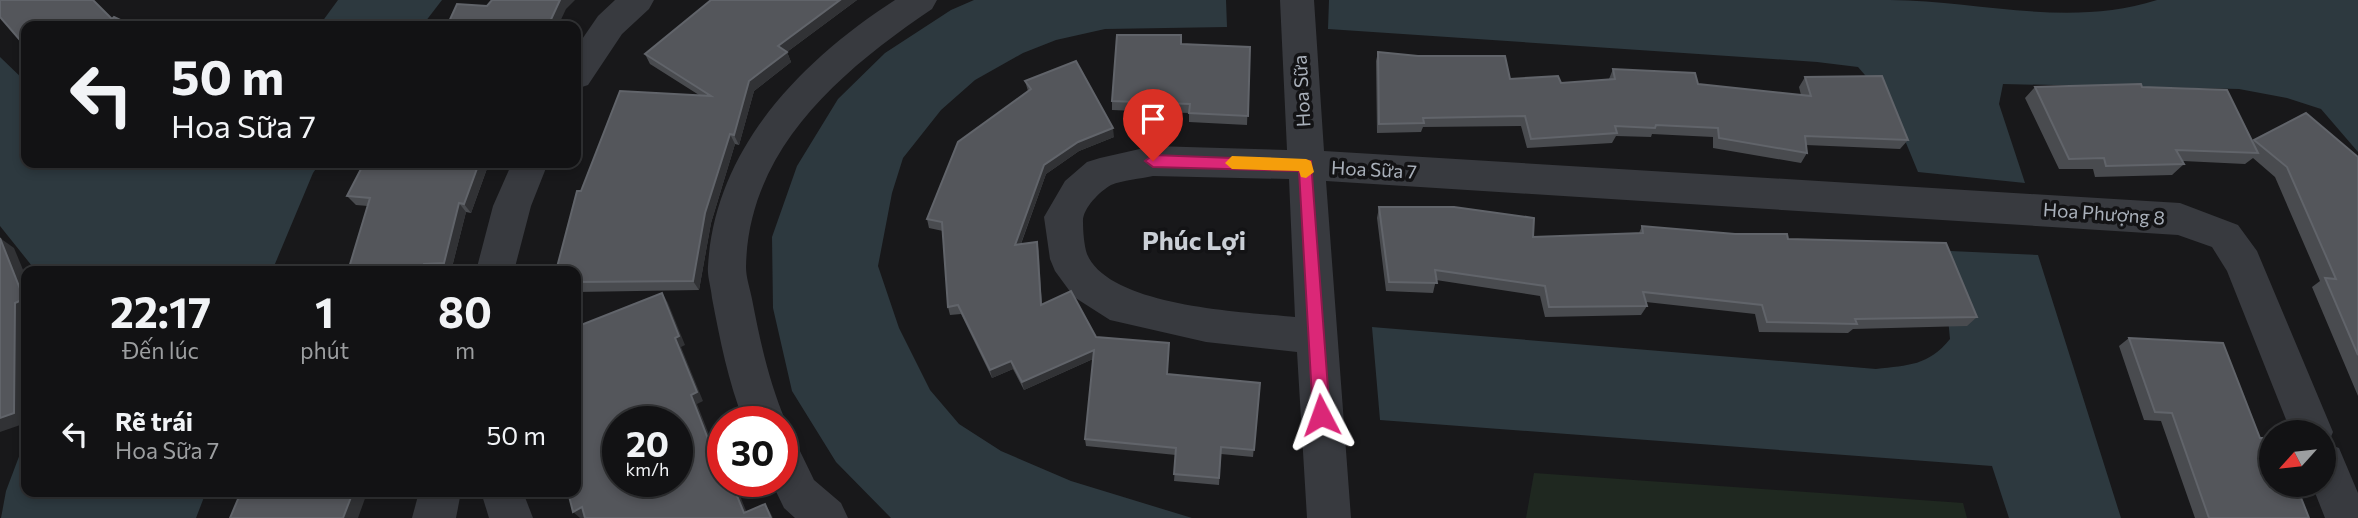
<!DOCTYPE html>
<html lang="vi">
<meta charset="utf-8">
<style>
body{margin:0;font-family:Commissioner,sans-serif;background:#1b1b1d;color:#f1f3f6;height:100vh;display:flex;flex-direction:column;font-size:26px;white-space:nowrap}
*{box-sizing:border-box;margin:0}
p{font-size:23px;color:#9c9ea0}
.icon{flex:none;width:38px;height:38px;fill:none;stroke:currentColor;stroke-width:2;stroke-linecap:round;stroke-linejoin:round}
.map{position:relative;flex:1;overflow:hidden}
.details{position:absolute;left:21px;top:266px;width:560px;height:231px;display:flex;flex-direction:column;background:#121214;border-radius:14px;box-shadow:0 4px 10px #0003,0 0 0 2px #313234}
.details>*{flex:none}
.top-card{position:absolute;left:21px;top:21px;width:560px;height:147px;border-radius:14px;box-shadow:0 4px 10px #0003,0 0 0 2px #313234;background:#121214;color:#f1f3f6;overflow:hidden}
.needle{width:46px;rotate:243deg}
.buttons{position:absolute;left:2259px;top:420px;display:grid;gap:14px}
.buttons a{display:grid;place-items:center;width:77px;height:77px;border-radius:50%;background:#121214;box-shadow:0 4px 10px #0003,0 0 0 2px #313234;font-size:35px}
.speed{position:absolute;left:602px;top:406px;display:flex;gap:14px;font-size:35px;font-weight:700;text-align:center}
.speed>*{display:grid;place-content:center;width:91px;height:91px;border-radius:50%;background:#121214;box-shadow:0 4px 10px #0003,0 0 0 2px #313234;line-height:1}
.speed small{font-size:18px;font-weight:400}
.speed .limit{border:10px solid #d22;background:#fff;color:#111}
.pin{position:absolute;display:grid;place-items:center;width:60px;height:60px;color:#fff;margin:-72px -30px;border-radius:50% 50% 50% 0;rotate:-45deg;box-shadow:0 0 7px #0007}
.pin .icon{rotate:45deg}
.me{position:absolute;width:77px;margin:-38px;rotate:356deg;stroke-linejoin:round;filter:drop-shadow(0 0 5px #0008)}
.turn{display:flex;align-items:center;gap:24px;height:147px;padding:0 35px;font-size:32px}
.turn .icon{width:91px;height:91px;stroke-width:2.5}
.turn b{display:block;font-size:49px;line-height:60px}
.eta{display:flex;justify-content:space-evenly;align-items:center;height:119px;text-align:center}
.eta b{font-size:42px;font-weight:700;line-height:49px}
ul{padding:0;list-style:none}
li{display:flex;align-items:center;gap:21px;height:98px;padding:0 35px}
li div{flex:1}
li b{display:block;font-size:26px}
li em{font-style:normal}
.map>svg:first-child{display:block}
.green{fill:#1f2820}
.water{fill:#2d393f}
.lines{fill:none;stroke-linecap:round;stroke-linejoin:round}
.minor{fill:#383a3f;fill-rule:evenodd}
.wall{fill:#494b4f}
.shaded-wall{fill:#313235}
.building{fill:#54565b;stroke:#61646a;stroke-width:2;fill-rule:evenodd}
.route{fill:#db2777;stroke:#8e194d;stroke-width:2}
.slow{fill:#f59e0b}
.labels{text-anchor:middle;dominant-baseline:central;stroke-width:7;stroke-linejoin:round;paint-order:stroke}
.street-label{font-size:19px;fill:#a9b0ba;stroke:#131315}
.district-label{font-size:26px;font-weight:bold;fill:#cacfd6;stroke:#131315}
</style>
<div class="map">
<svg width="2358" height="518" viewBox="0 0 2358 518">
<rect width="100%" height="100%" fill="#18181a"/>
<polygon class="green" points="1534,473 1963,503 1967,518 1526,518"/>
<g class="water">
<polygon points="338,0 442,0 422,26 319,26"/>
<polygon points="974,0 1226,0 1227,27 1105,29 1056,40 1023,53 975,80 941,110 903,158 892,193 878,266 899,328 930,390 959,424 1001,451 1071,481 1192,518 891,518 836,462 792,391 773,308 772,237 797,166 838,99 885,53 951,10"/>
<path d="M1329,0C1516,0 1703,0 1890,0C1980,1 2069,28 2157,0H2358V152L2321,109L2287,98L2239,89L2003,84L1999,104L2025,183L1918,172L1890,104L1858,67L1817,62L1328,29Z"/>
<polygon points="0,57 26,82 26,163 320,163 313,173 272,271 36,271 0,226"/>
<path d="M1928,250L2038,255L2121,518H2009L1992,466L1380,420L1372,327L1876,369C1909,365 1928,366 1950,339L1946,297Z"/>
<polygon points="26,438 26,492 206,492 196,518 1,518 6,491"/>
</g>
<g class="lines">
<g class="minor">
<polygon points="615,0 654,0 649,9 622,34 588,85 576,89 576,48 598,16"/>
<path d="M895,0H937L932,9C842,70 748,148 746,267C746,278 750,288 752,299C760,341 769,382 786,422L782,430V422H744C728,381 720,340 712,298C711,287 707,276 708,266C715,148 801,61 895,0Z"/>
<path d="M1280,0H1314L1324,151L2180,203L2238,225L2257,251L2333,432L2328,444L2339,448L2358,493V518H2325L2312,485H2324V432H2291L2227,271L2212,247L2178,235L1326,181L1351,518H1307L1297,352L1206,342L1110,320L1074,297L1055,271L1050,259L1044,217L1065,181L1087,162L1100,158L1153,146L1287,150ZM1153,176L1289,179L1295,317C1245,312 1109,307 1087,254C1084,245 1083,231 1083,222C1082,209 1100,191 1111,185C1123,180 1140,179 1153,176Z"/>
<polygon points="512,163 548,163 531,206 514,271 476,271 493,206"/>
<polygon points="782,440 797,445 814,480 841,503 848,518 795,518 784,508 771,481 782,481"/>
<polygon points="419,492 461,492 456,518 412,518"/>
<polygon points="481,492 523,492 533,518 489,518"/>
</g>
</g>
<g class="wall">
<polygon points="711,0 857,0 787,52 791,62 754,91 739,145 735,144 711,223 699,290 576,292 576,271 581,191 699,95 650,64 645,54"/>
<polygon points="1181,44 1250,47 1247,125 1189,122 1189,113 1112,110 1112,101"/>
<polygon points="1378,52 1510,79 1561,83 1609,79 1613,69 1698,84 1801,95 1799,87 1805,77 1908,140 1900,149 1806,145 1807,153 1801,163 1713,148 1713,137 1652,134 1651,137 1616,136 1612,143 1527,148 1521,126 1423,127 1421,132 1377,133 1376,61"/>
<polygon points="1025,81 1114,137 1079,151 1046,174 1021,244 1037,242 1042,304 1096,337 1169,351 1167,374 1260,383 1253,457 1221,454 1219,485 1174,481 1176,455 1086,446 1085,439 1093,359 1024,390 1013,369 992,378 961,314 950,315 948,307 943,231 929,228 927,219 1028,91"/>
<polygon points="2035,87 2142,87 2252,142 2254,140 2358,157 2358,396 2312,287 2320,281 2275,177 2253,158 2245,164 2183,161 2184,164 2172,175 2095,177 2093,169 2059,169 2025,98"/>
<polygon points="489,163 471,213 466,212 451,271 348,271 368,206 356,205 347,196 392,168"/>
<polygon points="1379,207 1533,237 1639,233 1642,226 1788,239 1977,317 1967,326 1853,329 1848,333 1759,332 1755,314 1646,302 1647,306 1641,315 1545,317 1540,296 1436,280 1433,293 1386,291 1377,218"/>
<polygon points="2129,338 2260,438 2309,518 2195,518 2161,421 2144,420 2119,346"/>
</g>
<g class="shaded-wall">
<polygon points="560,0 575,0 566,9 558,26 548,26"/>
<polygon points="840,0 857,0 787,52 791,62 754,91 739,145 734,135 749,81 778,46"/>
<polygon points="1113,128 1114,137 1079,151 1046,174 1017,254 1015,245 1044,165 1078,142"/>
<polygon points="730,134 735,144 711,223 699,290 693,281 705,213"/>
<polygon points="479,163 489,163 471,213 464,204"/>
<polygon points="459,203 466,212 451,271 444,263"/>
<polygon points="0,238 14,248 26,277 26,423 0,432"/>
<polygon points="1037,242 1039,251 1042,313 1041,305"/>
<polygon points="424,264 431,271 423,271"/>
<polygon points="662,293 668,303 685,345 681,347 703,401 697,404 721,465 715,457 691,395"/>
<polygon points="1094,350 1095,358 1024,390 1022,382"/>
<polygon points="1011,361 1013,369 992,378 990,370"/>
<polygon points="731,481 734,481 749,518 744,513"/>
<polygon points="353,492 365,492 367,493 358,518 343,518"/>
<polygon points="765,504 770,512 773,518 771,518"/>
<polygon points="582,507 590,515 584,518 580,518 573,512"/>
</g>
<g class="building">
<polygon points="0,0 93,0 112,19 114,17 133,26 26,26 26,47 0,17"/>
<polygon points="492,0 560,0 548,26 447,26 457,4 487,6"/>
<polygon points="711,0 840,0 778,46 787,52 749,81 734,135 730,134 705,213 693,281 576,282 576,271 556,271 577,191 581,191 620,91 711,96 645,54"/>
<polygon points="1117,35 1181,35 1181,44 1250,47 1248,116 1189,113 1190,104 1112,101"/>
<polygon points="1378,52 1418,56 1505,56 1510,79 1558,76 1561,83 1615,79 1613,69 1695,73 1698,84 1811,96 1805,77 1882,76 1908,140 1805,136 1807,153 1719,138 1718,128 1656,125 1655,128 1615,126 1617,133 1531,139 1525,116 1423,118 1424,123 1379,124"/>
<polygon points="1076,61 1113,128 1078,142 1044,165 1015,245 1037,242 1041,305 1071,291 1096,337 1169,343 1167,374 1260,383 1254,450 1221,447 1219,478 1174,474 1176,448 1085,439 1094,350 1022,382 1011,361 990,370 958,305 948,307 942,222 927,219 958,142 1031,89 1025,81"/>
<polygon points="2141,84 2142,87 2227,90 2258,153 2176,150 2184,164 2106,166 2104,158 2069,159 2035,87"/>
<polygon points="2306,113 2358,157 2358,355 2325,278 2336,279 2287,167 2254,140"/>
<polygon points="393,163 479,163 464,204 459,203 444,263 424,264 423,271 348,271 370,198 347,196 362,167 392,168"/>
<polygon points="1379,207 1454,207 1534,218 1533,237 1643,233 1642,226 1735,234 1787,234 1788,239 1946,243 1977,317 1855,319 1857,324 1767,322 1762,305 1643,292 1647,306 1549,307 1545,286 1435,270 1437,283 1389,282"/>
<polygon points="0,238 24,299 15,303 14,413 0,418"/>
<path d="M662,293L679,336L675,338L697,392L691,395L715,457L720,454L723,460V481H731L744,513L765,504L771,518H585L582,507L573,512L568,492H576V327ZM618,422H677V481H618Z"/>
<polygon points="2129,338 2223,343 2260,438 2272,438 2272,485 2296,485 2309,518 2209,518 2172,413 2155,412"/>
<polygon points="241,492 353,492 343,518 230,518"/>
</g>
<polygon class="route" points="1153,155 1311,161 1330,415 1327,420 1321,423 1315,420 1313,415 1299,171 1153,167 1145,161"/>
<polygon class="slow" points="1232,156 1306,159 1311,161 1314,172 1306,178 1301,177 1299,171 1232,169 1225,163"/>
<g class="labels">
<g class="street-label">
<text transform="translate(1301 91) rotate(-93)">Hoa Sữa</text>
<text transform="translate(1374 169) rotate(3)">Hoa Sữa 7</text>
<text transform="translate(2104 213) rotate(4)">Hoa Phượng 8</text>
</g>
<g class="district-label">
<text x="1194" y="239">Phúc Lợi</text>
</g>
</g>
</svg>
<div class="buttons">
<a><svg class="needle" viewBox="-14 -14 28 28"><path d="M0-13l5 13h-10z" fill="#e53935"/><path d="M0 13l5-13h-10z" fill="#9c9ea0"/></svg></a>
</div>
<div class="speed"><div>20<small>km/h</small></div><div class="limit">30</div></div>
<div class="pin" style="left:1153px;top:161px;background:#d93025"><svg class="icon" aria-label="arrive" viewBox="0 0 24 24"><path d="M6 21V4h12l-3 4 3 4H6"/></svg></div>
<svg class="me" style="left:1321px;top:415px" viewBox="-20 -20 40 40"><path d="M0-17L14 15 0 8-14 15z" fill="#db2777" stroke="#fff" stroke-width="4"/></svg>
<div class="top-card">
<div class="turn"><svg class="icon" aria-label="left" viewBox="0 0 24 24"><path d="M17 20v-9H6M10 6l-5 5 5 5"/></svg><div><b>50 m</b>Hoa Sữa 7</div></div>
</div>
<section class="details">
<div class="eta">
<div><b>22:17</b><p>Đến lúc</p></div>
<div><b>1</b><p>phút</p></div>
<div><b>80</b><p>m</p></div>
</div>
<ul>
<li><svg class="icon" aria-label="left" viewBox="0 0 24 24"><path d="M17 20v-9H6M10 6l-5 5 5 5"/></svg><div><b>Rẽ trái</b><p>Hoa Sữa 7</p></div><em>50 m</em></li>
</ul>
</section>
</div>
